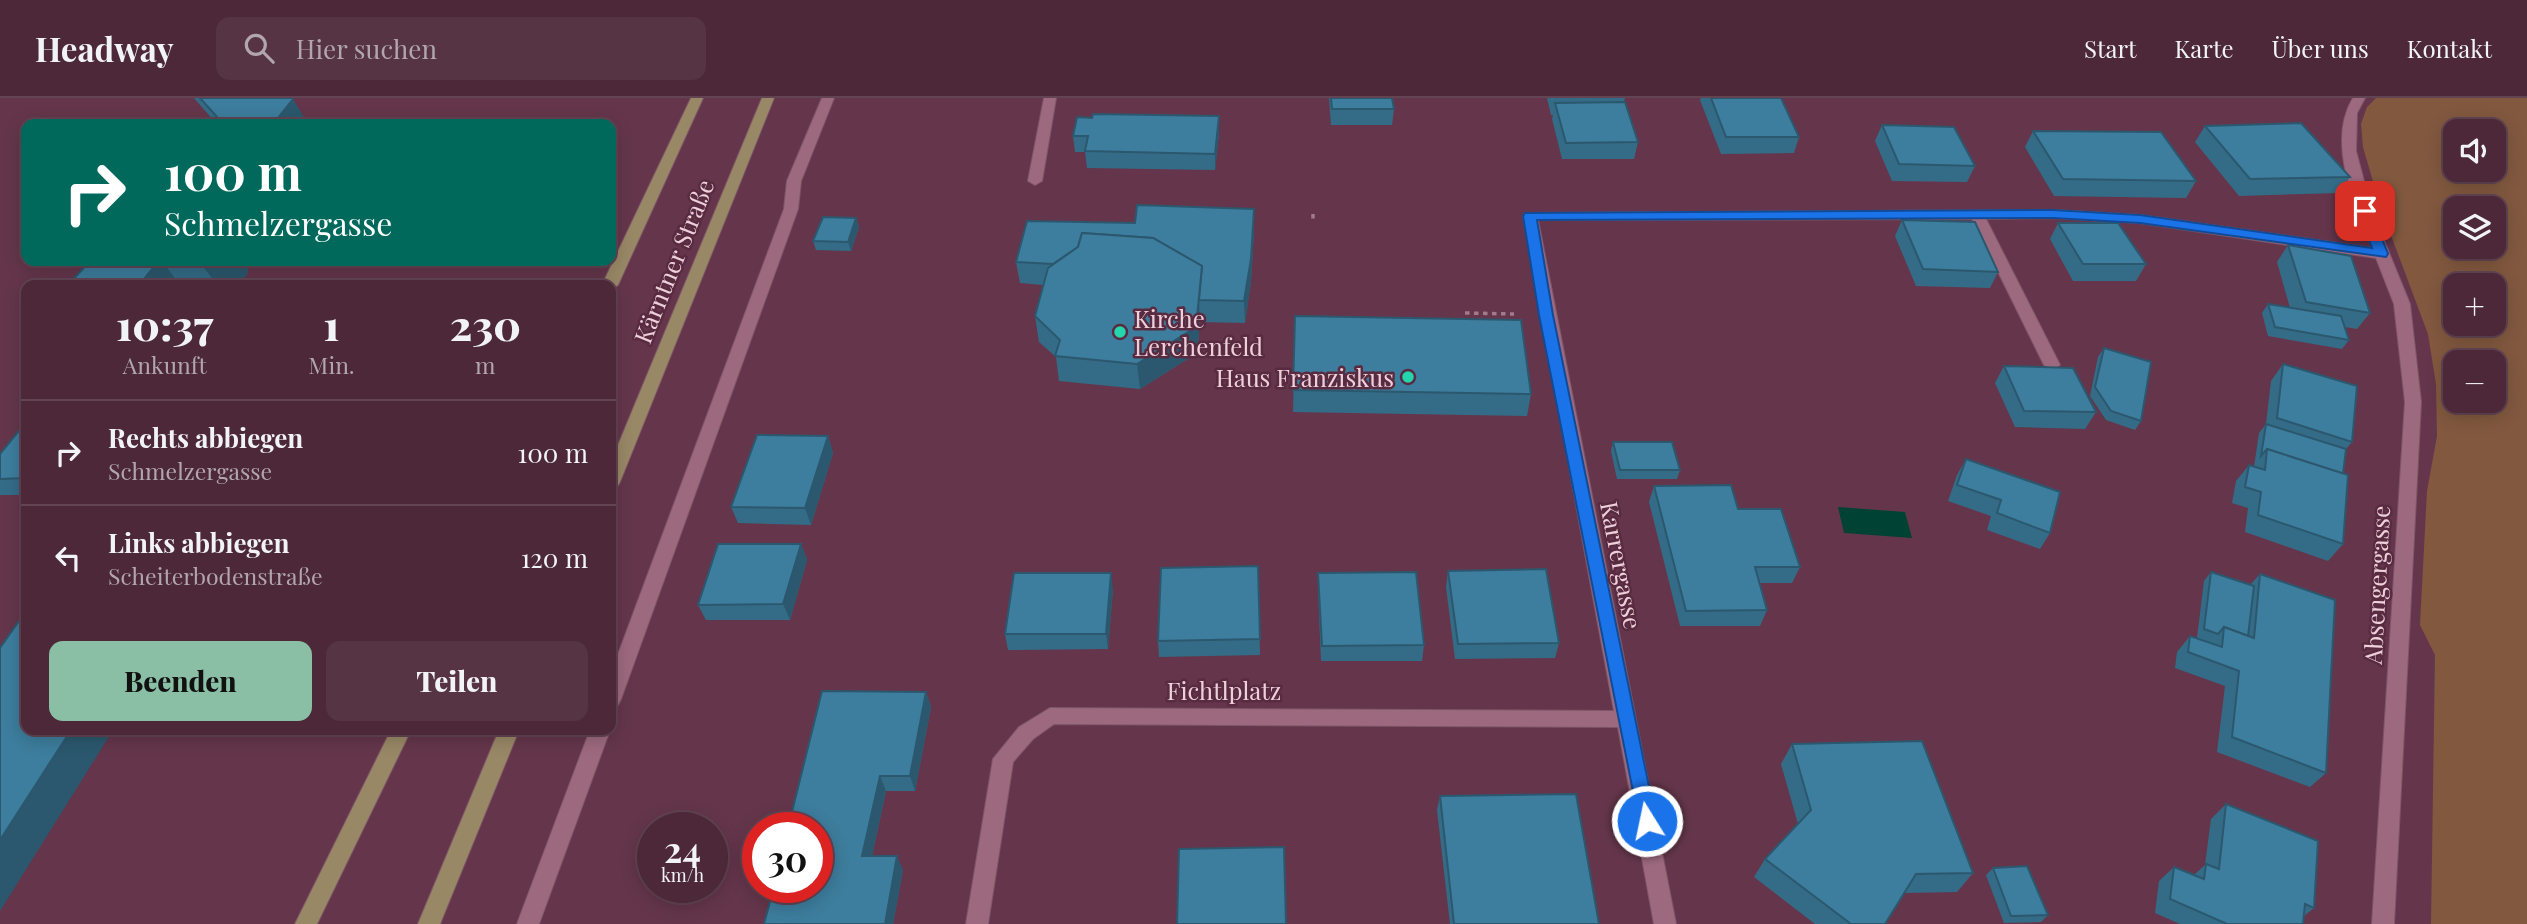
<!DOCTYPE html>
<html lang="de">
<meta charset="utf-8">
<style>
body{margin:0;font-family:"Playfair Display",serif;background:#563443;color:#f1f3f6;height:100vh;display:flex;flex-direction:column;font-size:26px;white-space:nowrap}
*{box-sizing:border-box;margin:0}
p{font-size:23px;color:#b2a6ae}
.icon{flex:none;width:38px;height:38px;fill:none;stroke:currentColor;stroke-width:2;stroke-linecap:round;stroke-linejoin:round}
.map{position:relative;flex:1;overflow:hidden}
.drawer{position:absolute;left:21px;top:182px;width:595px;height:455px;display:flex;flex-direction:column;background:#4c2838;border-radius:14px;box-shadow:0 4px 18px #0003,0 0 0 2px #634453}
.drawer>*{flex:none}
.hud{position:absolute;left:21px;top:21px;width:595px;height:147px;border-radius:14px;box-shadow:0 4px 18px #0003,0 0 0 2px #634453;background:#00695c;color:#fff;overflow:hidden}
.tools{position:absolute;left:2443px;top:21px;display:grid;gap:14px}
.tools a{display:grid;place-items:center;width:63px;height:63px;border-radius:14px;background:#4c2838;box-shadow:0 4px 18px #0003,0 0 0 2px #634453;font-size:35px}
.speed{position:absolute;left:637px;top:714px;display:flex;gap:14px;font-size:35px;font-weight:700;text-align:center}
.speed>*{display:grid;place-content:center;width:91px;height:91px;border-radius:50%;background:#4c2838;box-shadow:0 4px 18px #0003,0 0 0 2px #634453;line-height:1}
.speed small{font-size:18px;font-weight:400}
.speed .limit{border:10px solid #d22;background:#fff;color:#111}
.pin{position:absolute;display:grid;place-items:center;width:60px;height:60px;color:#fff;margin:-30px;border-radius:14px;box-shadow:0 4px 10px #0006}
.me{position:absolute;width:77px;margin:-38px;rotate:350deg;stroke-linejoin:round;filter:drop-shadow(0 0 5px #0008)}
.turn{display:flex;align-items:center;gap:24px;height:147px;padding:0 28px;font-size:32px}
.turn .icon{width:91px;height:91px;stroke-width:2.5}
.turn b{display:block;font-size:49px;line-height:60px}
.eta{display:flex;justify-content:space-evenly;align-items:center;height:119px;text-align:center}
.eta b{font-size:42px;font-weight:800;line-height:49px}
.primary-button{display:flex;gap:14px;margin-top:auto;padding:14px 28px}
.primary-button a{flex:1;height:80px;border-radius:14px;background:#8abfa5;color:#111;font-size:28px;font-weight:800;line-height:80px;text-align:center}
.primary-button a+a{background:#563443;color:#f1f3f6}
ul{padding:0;list-style:none}
li{display:flex;align-items:center;gap:21px;height:105px;padding:0 28px;border-top:2px solid #634453}
li div{flex:1}
li b{display:block;font-size:26px}
li em{font-style:normal}
header{display:flex;align-items:center;gap:42px;box-sizing:border-box;height:98px;padding:0 35px;background:#4c2838;border-bottom:2px solid #634453}
header strong{font-size:33px}
nav{display:flex;gap:38px;margin-inline-start:auto;font-size:24px}
.search{width:490px;height:63px;background:#563443;display:flex;align-items:center;gap:18px;box-sizing:border-box;padding:0 24px;border-radius:14px;color:#b2a6ae;font-size:26px}
.map>svg:first-child{display:block}
.green{fill:#82593f;fill-rule:evenodd}
.water{fill:#004234}
.lines{fill:none;stroke-linecap:round;stroke-linejoin:round}
.minor-casing{stroke:#7d5667;stroke-width:2}
.major-casing{stroke:#7d5667;stroke-width:2}
.path{stroke:#a27b8b;stroke-width:3.5;stroke-dasharray:4.5 4.5;stroke-linecap:butt}
.minor{fill:#9d697f;fill-rule:evenodd}
.major{fill:#986;fill-rule:evenodd}
.wall{fill:#346c87}
.shaded-wall{fill:#2b586e}
.building{fill:#3d7d9d;stroke:#2b586e;stroke-width:2}
.route{fill:#1a73e8;stroke:#114b97;stroke-width:2}
.poi-dot{fill:#25d5ae;stroke:#592b40;stroke-width:2.5}
.labels{text-anchor:middle;dominant-baseline:central;stroke-width:5;stroke-linejoin:round;paint-order:stroke}
.street-label{font-size:24px;fill:#eed0db;stroke:#592b40}
.poi-label{font-size:24px;fill:#eed0db;stroke:#592b40;text-anchor:start}
</style>
<header>
<strong>Headway</strong>
<div class="search"><svg class="icon" aria-label="search" viewBox="0 0 24 24"><circle cx="10" cy="10" r="6"/><path d="M15 15l6 6"/></svg>Hier suchen</div>
<nav><a>Start</a><a>Karte</a><a>Über uns</a><a>Kontakt</a></nav>
</header>
<div class="map">
<svg width="2527" height="826" viewBox="0 0 2527 826">
<rect width="100%" height="100%" fill="#65364b"/>
<path class="green" d="M2376,0H2527V826H2431L2435,557L2420,527L2427,393L2437,338L2436,286L2428,236L2380,108L2363,49L2361,26L2367,9ZM2455,33H2494V72H2455ZM2455,110H2494V149H2455ZM2455,187H2494V226H2455ZM2455,264H2494V303H2455Z"/>
<polygon class="water" points="1838,409 1905,414 1912,440 1844,435"/>
<g class="lines">
<defs>
<g id="minor">
<polygon points="822,0 834,0 801,83 798,111 621,601 618,607 611,609 611,575 784,111 787,83"/>
<polygon points="1044,0 1056,0 1042,83 1035,87 1028,83"/>
<path d="M2353,0H2365L2357,15L2356,53L2372,113L2410,206L2421,304L2394,826H2372L2405,304L2394,206L2376,160L2140,125L2053,120L1986,121L2060,267L2052,272L2044,267L1972,121L1538,122L1676,826H1654L1618,629L1054,626L1033,641L1013,664L988,826H966L993,661L1019,629L1050,610L1614,613L1523,118L1525,115L2053,112L2140,117L2372,150C2355,107 2326,44 2353,0Z"/>
<polygon points="590,632 610,632 539,826 517,826"/>
</g>
<g id="major">
<polygon points="691,0 703,0 618,187 611,192 611,187 602,187"/>
<polygon points="762,0 774,0 620,384 617,389 611,390 611,364"/>
<polygon points="391,632 411,632 317,826 295,826"/>
<polygon points="499,632 519,632 440,826 418,826"/>
</g>
</defs>
<use href="#minor" class="minor-casing"/>
<use href="#major" class="major-casing"/>
<g class="path">
<polyline points="1313,116 1313,122"/>
<polyline points="1465,215 1514,216"/>
</g>
<use href="#minor" class="minor"/>
<use href="#major" class="major"/>
</g>
<g class="wall">
<polygon points="194,0 292,0 214,23"/>
<polygon points="1329,0 1392,0 1394,11 1392,27 1331,27"/>
<polygon points="1547,0 1625,0 1624,4 1638,44 1634,61 1562,61 1552,21 1553,17 1551,17"/>
<polygon points="1701,0 1781,0 1799,39 1794,55 1721,56 1700,2"/>
<polygon points="1882,27 1975,68 1967,84 1892,83 1875,43"/>
<polygon points="2205,28 2350,79 2339,95 2239,98 2195,44"/>
<polygon points="2033,33 2196,83 2186,100 2054,98 2025,49"/>
<polygon points="1219,35 1215,72 1087,70 1085,54 1075,54 1073,38"/>
<polygon points="856,120 859,129 851,153 816,152 813,143"/>
<polygon points="1902,122 1998,174 1990,190 1916,188 1895,138"/>
<polygon points="1135,125 1254,133 1251,183 1245,225 1200,224 1197,255 1140,291 1059,283 1056,259 1039,244 1035,218 1043,187 1020,185 1016,164"/>
<polygon points="2058,125 2146,166 2136,183 2073,183 2050,141"/>
<polygon points="2288,147 2370,215 2357,231 2345,229 2349,242 2342,251 2268,238 2262,215 2268,206 2290,210 2277,164"/>
<polygon points="90,163 243,163 248,170 247,177 233,187 68,187"/>
<polygon points="1295,218 1531,296 1527,318 1293,314"/>
<polygon points="2104,250 2141,323 2135,332 2106,322 2090,298 2098,259"/>
<polygon points="2283,266 2352,344 2346,351 2343,376 2343,446 2328,463 2245,434 2248,410 2232,405 2236,383 2249,367 2254,369 2259,335 2266,326 2271,283"/>
<polygon points="2004,268 2096,314 2085,331 2015,329 1995,285"/>
<polygon points="26,324 26,397 0,397 0,356"/>
<polygon points="828,338 833,355 811,427 738,425 731,409"/>
<polygon points="1613,344 1680,372 1677,381 1617,381 1611,353"/>
<polygon points="1966,361 2050,435 2040,451 1987,432 1991,418 1948,403 1957,377"/>
<polygon points="1654,388 1738,411 1800,469 1792,485 1760,485 1767,512 1760,528 1680,528 1649,404"/>
<polygon points="801,446 807,462 790,522 706,522 698,507"/>
<polygon points="1258,468 1260,557 1159,559 1158,543"/>
<polygon points="1448,473 1559,545 1555,560 1455,561 1446,489"/>
<polygon points="2211,474 2250,487 2260,476 2326,675 2310,689 2217,654 2225,588 2175,570 2177,554 2190,538 2210,545 2197,540 2204,483"/>
<polygon points="1318,475 1424,547 1422,563 1321,563 1318,491"/>
<polygon points="1113,491 1108,551 1008,552 1005,536"/>
<polygon points="926,594 931,609 915,693 886,693 872,758 903,772 893,826 764,826"/>
<polygon points="1792,646 1973,775 1957,794 1905,795 1885,826 1815,826 1754,779 1765,761 1798,726 1781,666"/>
<polygon points="1440,698 1599,826 1450,826 1437,712"/>
<polygon points="2226,706 2314,810 2304,818 2303,826 2180,826 2155,815 2159,783 2174,769 2194,777 2205,767 2211,721"/>
<polygon points="1993,770 2048,817 2041,824 2004,825 1986,777"/>
</g>
<g class="shaded-wall">
<polygon points="293,1 308,26 273,26"/>
<polygon points="1219,18 1219,35 1215,72 1215,56"/>
<polygon points="1254,111 1254,133 1251,183 1245,225 1244,203"/>
<polygon points="856,120 859,129 851,153 848,144"/>
<polygon points="159,163 162,163 180,187 139,187"/>
<polygon points="199,163 243,163 248,170 247,177 235,187 217,187"/>
<polygon points="1199,204 1200,224 1197,255 1140,291 1137,266"/>
<polygon points="828,338 833,355 811,427 805,410"/>
<polygon points="801,446 807,462 790,522 783,506"/>
<polygon points="1111,475 1113,491 1108,551 1106,536"/>
<polygon points="926,594 931,609 915,693 910,678"/>
<polygon points="71,632 113,632 0,813 0,742"/>
<polygon points="880,678 886,693 869,772 862,758"/>
<polygon points="897,758 903,772 893,826 885,826"/>
</g>
<g class="building">
<polygon points="200,0 292,0 293,1 273,26 212,26 218,20"/>
<polygon points="1331,0 1392,0 1394,11 1332,11"/>
<polygon points="1711,0 1781,0 1799,39 1726,39"/>
<polygon points="1625,4 1638,44 1566,45 1555,5"/>
<polygon points="1093,16 1219,18 1215,56 1085,53 1088,38 1073,38 1077,19 1092,20"/>
<polygon points="2301,25 2350,79 2250,81 2205,28"/>
<polygon points="1882,27 1954,29 1975,68 1899,66"/>
<polygon points="2033,33 2161,34 2196,83 2063,81"/>
<polygon points="1137,107 1254,111 1251,161 1244,203 1199,202 1202,168 1153,140 1082,135 1078,149 1053,166 1016,164 1027,123 1135,125"/>
<polygon points="823,119 856,120 848,144 813,143"/>
<polygon points="1902,122 1975,124 1998,174 1923,171"/>
<polygon points="2058,125 2118,125 2146,166 2083,166"/>
<polygon points="1082,135 1153,140 1202,168 1196,229 1137,266 1055,258 1060,242 1035,218 1048,170 1078,149"/>
<polygon points="2288,147 2351,158 2370,215 2306,204"/>
<polygon points="90,163 159,163 139,187 68,187"/>
<polygon points="2268,206 2341,218 2349,242 2275,229"/>
<polygon points="1295,218 1521,222 1531,296 1293,292"/>
<polygon points="2104,250 2151,264 2141,323 2111,313 2095,289"/>
<polygon points="2283,266 2357,288 2352,344 2277,320"/>
<polygon points="2004,268 2073,270 2096,314 2024,313"/>
<polygon points="26,324 26,380 0,381 0,356"/>
<polygon points="2266,326 2346,351 2343,376 2267,351 2261,358"/>
<polygon points="757,337 828,338 805,410 731,409"/>
<polygon points="1613,344 1672,344 1680,372 1620,372"/>
<polygon points="2267,351 2348,377 2343,446 2258,417 2261,394 2245,389 2249,367 2265,372"/>
<polygon points="1966,361 2060,394 2050,435 1997,415 2001,402 1957,387"/>
<polygon points="1731,387 1738,411 1781,411 1800,469 1755,469 1767,512 1686,513 1654,388"/>
<polygon points="718,446 801,446 783,506 698,507"/>
<polygon points="1258,468 1260,541 1158,543 1161,470"/>
<polygon points="1546,471 1559,545 1458,546 1448,473"/>
<polygon points="1416,474 1424,547 1322,548 1318,475"/>
<polygon points="2211,474 2254,488 2248,538 2224,529 2218,536 2204,531"/>
<polygon points="1014,475 1111,475 1106,536 1005,536"/>
<polygon points="2260,476 2335,502 2326,675 2232,639 2239,573 2188,554 2190,538 2222,549 2224,529 2254,540"/>
<polygon points="26,513 26,632 71,632 0,742 0,550"/>
<polygon points="822,593 926,594 910,678 880,678 862,758 897,758 885,826 764,826 774,789 817,789 817,730 788,730"/>
<polygon points="1922,643 1973,775 1916,776 1885,826 1851,826 1765,761 1811,712 1792,646"/>
<polygon points="1576,696 1599,826 1454,826 1440,698"/>
<polygon points="2226,706 2318,743 2314,810 2305,806 2303,826 2227,826 2170,801 2174,769 2204,781 2206,766 2219,771"/>
<polygon points="1284,749 1286,826 1177,826 1179,751"/>
<polygon points="2027,768 2048,817 2011,818 1993,770"/>
</g>
<polygon class="route" points="2365,109 2371,113 2388,156 2386,159 2140,125 2053,120 1537,122 1553,217 1656,723 1653,729 1647,732 1640,729 1539,217 1523,118 1525,115 2053,112 2140,117 2372,150 2358,113"/>
<g class="poi-dot">
<circle cx="1120" cy="234" r="7"/>
<circle cx="1408" cy="279" r="7"/>
</g>
<g class="labels">
<g class="street-label">
<text transform="translate(673 163) rotate(-68)">Kärntner Straße</text>
<text transform="translate(1622 467) rotate(79)">Karrergasse</text>
<text transform="translate(2376 487) rotate(-87)">Absengergasse</text>
<text x="1224" y="592">Fichtlplatz</text>
</g>
<g class="poi-label">
<text x="1134" y="220">Kirche<tspan x="1134" dy="28">Lerchenfeld</tspan></text>
<text x="1394" y="279" text-anchor="end">Haus Franziskus</text>
</g>
</g>
</svg>
<div class="tools">
<a><svg class="icon" aria-label="sound" viewBox="0 0 24 24"><path d="M4 9h4l5-4v14l-5-4H4zM17 9q2 3 0 6"/></svg></a>
<a><svg class="icon" aria-label="layers" viewBox="0 0 24 24"><path d="M12 4l9 5-9 5-9-5zM3 14l9 5 9-5"/></svg></a>
<a>+</a>
<a>−</a>
</div>
<div class="speed"><div>24<small>km/h</small></div><div class="limit">30</div></div>
<div class="pin" style="left:2365px;top:113px;background:#d93025"><svg class="icon" aria-label="arrive" viewBox="0 0 24 24"><path d="M6 21V4h12l-3 4 3 4H6"/></svg></div>
<svg class="me" style="left:1647px;top:723px" viewBox="-20 -20 40 40"><circle r="17" fill="#1a73e8" stroke="#fff" stroke-width="3"/><path d="M0-11L8 9 0 5-8 9z" fill="#fff"/></svg>
<div class="hud">
<div class="turn"><svg class="icon" aria-label="right" viewBox="0 0 24 24"><path d="M7 20v-9h11M14 6l5 5-5 5"/></svg><div><b>100 m</b>Schmelzergasse</div></div>
</div>
<section class="drawer">
<div class="eta">
<div><b>10:37</b><p>Ankunft</p></div>
<div><b>1</b><p>Min.</p></div>
<div><b>230</b><p>m</p></div>
</div>
<ul>
<li><svg class="icon" aria-label="right" viewBox="0 0 24 24"><path d="M7 20v-9h11M14 6l5 5-5 5"/></svg><div><b>Rechts abbiegen</b><p>Schmelzergasse</p></div><em>100 m</em></li>
<li><svg class="icon" aria-label="left" viewBox="0 0 24 24"><path d="M17 20v-9H6M10 6l-5 5 5 5"/></svg><div><b>Links abbiegen</b><p>Scheiterbodenstraße</p></div><em>120 m</em></li>
</ul>
<div class="primary-button"><a>Beenden</a><a>Teilen</a></div>
</section>
</div>
